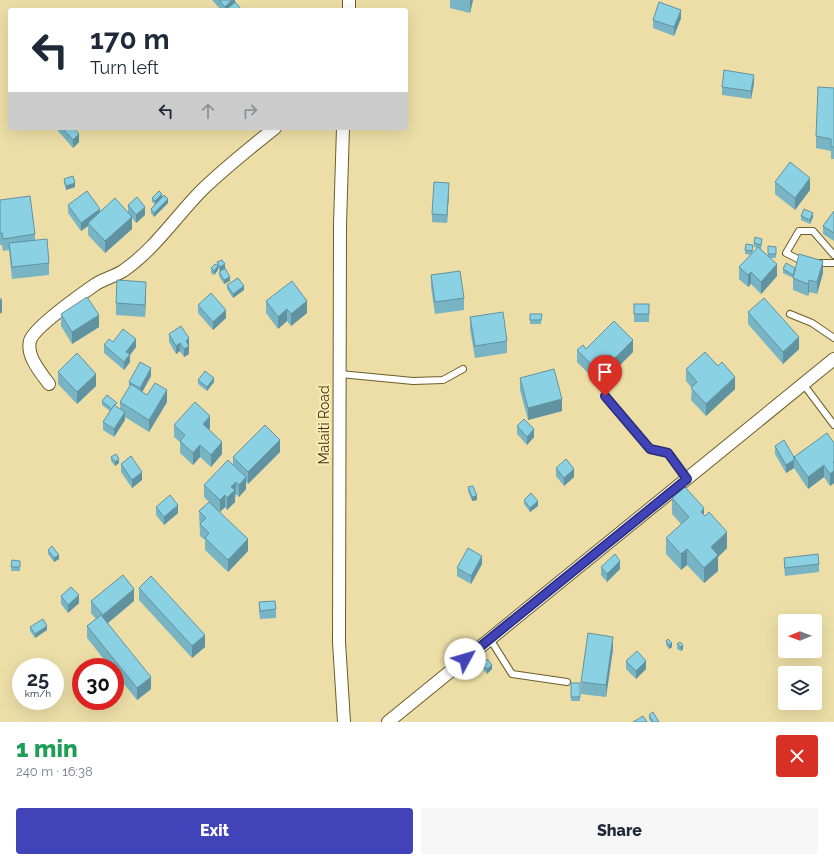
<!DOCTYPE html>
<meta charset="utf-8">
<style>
body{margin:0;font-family:Raleway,sans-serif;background:#f6f6f7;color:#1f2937;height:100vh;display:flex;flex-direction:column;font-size:15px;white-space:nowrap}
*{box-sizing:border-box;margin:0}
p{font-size:13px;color:#747a83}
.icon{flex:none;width:22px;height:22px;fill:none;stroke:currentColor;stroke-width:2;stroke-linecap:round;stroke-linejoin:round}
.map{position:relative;height:722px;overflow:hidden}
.sheet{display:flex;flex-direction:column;background:#fff;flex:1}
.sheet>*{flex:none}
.hud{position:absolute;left:8px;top:8px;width:400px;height:122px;border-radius:4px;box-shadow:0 4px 16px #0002;background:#fff;color:#1f2937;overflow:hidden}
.needle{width:26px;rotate:269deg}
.buttons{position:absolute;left:778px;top:614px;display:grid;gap:8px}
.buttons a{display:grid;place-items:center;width:44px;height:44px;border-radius:4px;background:#fff;box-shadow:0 4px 16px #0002;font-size:20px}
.speed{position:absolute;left:12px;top:658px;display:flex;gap:8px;font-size:20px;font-weight:700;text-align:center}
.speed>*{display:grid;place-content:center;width:52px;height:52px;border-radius:50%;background:#fff;box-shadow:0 4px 16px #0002;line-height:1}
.speed small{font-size:10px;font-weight:400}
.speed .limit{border:6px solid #d22;background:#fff;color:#111}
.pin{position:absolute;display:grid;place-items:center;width:34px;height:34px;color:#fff;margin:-41px -17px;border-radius:50% 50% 50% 0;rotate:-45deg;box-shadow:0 0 4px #0007}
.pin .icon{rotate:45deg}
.me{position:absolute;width:44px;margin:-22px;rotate:51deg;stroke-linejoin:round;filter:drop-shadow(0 0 3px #0008)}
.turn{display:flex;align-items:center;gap:14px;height:84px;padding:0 16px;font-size:18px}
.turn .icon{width:52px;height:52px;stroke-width:2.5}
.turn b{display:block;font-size:28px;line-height:34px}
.lanes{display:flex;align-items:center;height:38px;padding:0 16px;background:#0003;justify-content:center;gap:20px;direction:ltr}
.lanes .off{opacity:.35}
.round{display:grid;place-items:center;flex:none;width:42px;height:42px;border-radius:4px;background:#f6f6f7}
.headline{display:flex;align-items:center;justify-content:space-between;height:68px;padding:0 16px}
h1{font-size:24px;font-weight:800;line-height:30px;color:#1e9e55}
.primary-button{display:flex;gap:8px;margin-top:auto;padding:8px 16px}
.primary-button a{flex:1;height:46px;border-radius:4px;background:#4143b8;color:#fff;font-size:16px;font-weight:800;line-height:46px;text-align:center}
.primary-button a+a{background:#f6f6f7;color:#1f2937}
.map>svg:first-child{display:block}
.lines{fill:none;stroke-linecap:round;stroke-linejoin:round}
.service-casing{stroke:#6b5e28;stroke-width:8}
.minor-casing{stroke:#6b5e28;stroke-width:14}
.service{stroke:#fff;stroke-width:6}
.minor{stroke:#fff;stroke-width:12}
.wall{fill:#78b4c4}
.shaded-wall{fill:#6192a0}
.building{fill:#8bd1e4;stroke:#6192a0}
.route-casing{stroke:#2a2c78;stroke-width:10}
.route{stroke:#4143b8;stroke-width:7}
.labels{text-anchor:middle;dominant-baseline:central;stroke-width:4;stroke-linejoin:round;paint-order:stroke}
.street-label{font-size:14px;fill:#37311b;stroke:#faecb3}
</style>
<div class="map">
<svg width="834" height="722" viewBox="0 0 834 722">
<rect width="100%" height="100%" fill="#ecdea6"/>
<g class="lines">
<defs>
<g id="service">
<polyline points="804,262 786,253 799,231 813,231 834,255"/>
<polyline points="816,263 834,263"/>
<polyline points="790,314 812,323 834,338"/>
<polyline points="340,374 413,381 443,380 463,369"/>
<polyline points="804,385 834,425"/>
<polyline points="605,395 650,449 668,453 687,479"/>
<polyline points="490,639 512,674 567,682"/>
</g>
<g id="minor">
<polyline points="349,10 349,0"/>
<polyline points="343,128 340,224 339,642 344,722"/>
<path d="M49,384C41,373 26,356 30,341C33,328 83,293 96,284C104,279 115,276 123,271C155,249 176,216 203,189C225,168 251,147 275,128"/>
<polyline points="388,722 834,359"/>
</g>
</defs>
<use href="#service" class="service-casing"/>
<use href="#minor" class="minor-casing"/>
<use href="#service" class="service"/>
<use href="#minor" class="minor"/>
</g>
<g class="wall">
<polygon points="212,0 235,0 235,2 242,10 221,10"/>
<polygon points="450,0 473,0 470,13 450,8"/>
<polygon points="681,18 674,36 653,28 653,20"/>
<polygon points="754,83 751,99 722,95 722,87"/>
<polygon points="834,88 834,159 831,159 831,151 816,148 816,136"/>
<polygon points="58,128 74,128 79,142 73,148 58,131"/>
<polygon points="64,179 75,187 66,190 64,183"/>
<polygon points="775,182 810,190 795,210 775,194"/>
<polygon points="449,191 447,223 432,222 432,214"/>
<polygon points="162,197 168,203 154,217 151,213 151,209 155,204 152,202 152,198"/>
<polygon points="0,200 35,234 35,240 49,263 49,275 12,279 9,250 3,251 2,245 0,245"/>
<polygon points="68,205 100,212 128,212 128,205 145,215 136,223 132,218 132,229 105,253 88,235 88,226 81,231 68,213"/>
<polygon points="834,211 834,241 823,234 823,226"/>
<polygon points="801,216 813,217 810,224 801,220"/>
<polygon points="754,243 762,243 761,249 768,256 768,246 776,247 776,258 770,258 777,276 761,294 751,284 748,287 739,279 739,267 751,255 745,254 745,250 753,249 752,253 757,248 754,247"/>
<polygon points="217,262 225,268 230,281 224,284 219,276 219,272 220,271 218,268 218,270 214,275 211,273 211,268 217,266"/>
<polygon points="795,268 823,273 817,294 809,292 808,296 793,290 793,278 783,273 783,269"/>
<polygon points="431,275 464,298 464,310 435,314 431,287"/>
<polygon points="227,285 244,290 233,298 227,289"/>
<polygon points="146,294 145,317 116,315 116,303"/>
<polygon points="266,301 307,313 291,326 287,321 278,329 266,313"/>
<rect x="634" y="304" width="15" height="18"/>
<polygon points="198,305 226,318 213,330 198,313"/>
<polygon points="748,312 799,349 783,364 748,324"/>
<polygon points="61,314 99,327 72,344 61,326"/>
<polygon points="530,314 542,314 541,324 530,324"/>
<polygon points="470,317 507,341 507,353 475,358 470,329"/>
<polygon points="169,334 189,338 189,354 184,357 180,351 176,354 169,342"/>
<polygon points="113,342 136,347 130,355 130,362 124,370 104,353 104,345"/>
<polygon points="586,349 633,352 614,371 610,367 596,381 577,362 577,350"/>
<polygon points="686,369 735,389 706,416 691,400 692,388 686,381"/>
<polygon points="58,372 96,386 77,404 58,384"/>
<polygon points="151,376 142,392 147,395 167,402 149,432 125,417 125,420 114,437 103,430 103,422 110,411 102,405 102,401 117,407 120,409 120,402 129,388 129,382"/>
<polygon points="520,378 562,411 528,420 520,390"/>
<polygon points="198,380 214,382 207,391 198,384"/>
<polygon points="174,425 210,428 209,430 222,454 211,467 200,457 193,465 180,453 180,442 174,437"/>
<polygon points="517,426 534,437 527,445 517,434"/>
<polygon points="834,443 834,483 830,486 824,477 808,489 794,468 786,473 775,454 775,446 794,457"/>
<polygon points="280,452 248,484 246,482 246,489 239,497 236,494 235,495 235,502 227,510 225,507 220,512 248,551 228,572 205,550 205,540 200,536 199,511 209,502 204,497 204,485 233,465 233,457"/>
<polygon points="111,457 119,463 115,466 111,461"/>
<polygon points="121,464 142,480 132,488 121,472"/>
<polygon points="556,468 574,477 564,486 556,476"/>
<polygon points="468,487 477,500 472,501 468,491"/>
<polygon points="672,498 704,515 727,548 718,557 718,571 704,583 687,565 681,570 666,554 666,538 681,524 672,514"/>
<polygon points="524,500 538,506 530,512 524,504"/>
<polygon points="156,507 178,513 164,525 156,515"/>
<polygon points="48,550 59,559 54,562 48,554"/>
<polygon points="784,558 819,564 819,572 785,576 784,567"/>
<polygon points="12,560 20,561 20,571 11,571"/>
<polygon points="482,564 471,584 457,576 457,568"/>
<polygon points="601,567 620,569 607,582 601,575"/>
<polygon points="139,588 205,647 192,658 139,600"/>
<polygon points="61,596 79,603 68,613 61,604"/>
<polygon points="91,601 134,601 108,623 151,689 137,700 115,673 115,667 110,667 87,638 87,626 96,619 91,613"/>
<polygon points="259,602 276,609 276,618 260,619 259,611"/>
<polygon points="30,627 47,630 35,638 30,631"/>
<polygon points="666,641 672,647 669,649 666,645"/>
<polygon points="677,644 683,649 681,651 677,649"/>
<polygon points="613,649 606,697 581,694 581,682"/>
<polygon points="626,661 646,669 636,679 626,669"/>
<polygon points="482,664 492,669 487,674 482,668"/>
<rect x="571" y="683" width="9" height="18"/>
<polygon points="649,715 659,722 651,722 649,719"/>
</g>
<g class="shaded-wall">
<polygon points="232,0 235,0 235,6 227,9 227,10 225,10 225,7"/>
<polygon points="470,0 473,0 470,13"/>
<polygon points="681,10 681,18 674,36 674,27"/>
<polygon points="754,75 754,83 751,99 751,91"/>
<polygon points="79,134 79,142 73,148 73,140"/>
<polygon points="810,178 810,190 795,210 795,198"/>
<polygon points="75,183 75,187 66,190 66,186"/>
<polygon points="449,183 449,191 447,223 447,215"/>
<polygon points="162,194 162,198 155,205 155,201"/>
<polygon points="168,199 168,203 154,217 154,213"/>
<polygon points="145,207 145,215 136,223 136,215"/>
<polygon points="100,209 100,217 88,223 88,226 81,231 81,223"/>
<polygon points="813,213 813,217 810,224 810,220"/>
<polygon points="132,217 132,229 105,253 105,241"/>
<polygon points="823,261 823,273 817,294 817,282"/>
<polygon points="225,264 225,269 220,271 220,267"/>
<polygon points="777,264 777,276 761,294 761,282"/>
<polygon points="218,266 218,270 214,275 214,271"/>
<polygon points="751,272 751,284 748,287 748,275"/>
<polygon points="230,277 230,281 224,284 224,280"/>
<polygon points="809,280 809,292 808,296 808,284"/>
<polygon points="146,282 146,294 145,317 145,305"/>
<polygon points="244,286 244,290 233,298 233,294"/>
<polygon points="2,300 2,312 0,314 0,302"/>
<polygon points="307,301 307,313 291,326 291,314"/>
<polygon points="287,309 287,321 278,329 278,317"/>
<polygon points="226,310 226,318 213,330 213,322"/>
<polygon points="99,315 99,327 72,344 72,332"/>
<polygon points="799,337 799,349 783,364 783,352"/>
<polygon points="189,338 189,354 184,357 184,349 186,341"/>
<polygon points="136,339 136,347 130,355 130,362 124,370 124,362 126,352"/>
<polygon points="633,340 633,352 614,371 614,359"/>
<polygon points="180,343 180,351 176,354 176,346"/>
<polygon points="610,355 610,367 596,381 596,369"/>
<polygon points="151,368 151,376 140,396 140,388"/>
<polygon points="96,374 96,386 77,404 77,392"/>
<polygon points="735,377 735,389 706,416 706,404"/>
<polygon points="214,378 214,382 207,391 207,387"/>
<polygon points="167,390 167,402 149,432 149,420"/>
<polygon points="562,399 562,411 528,420 528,408"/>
<polygon points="125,412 125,420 114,437 114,429"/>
<polygon points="210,416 210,428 203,436 203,424"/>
<polygon points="534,429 534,437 527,445 527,437"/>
<polygon points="280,440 280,452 248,484 248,472"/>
<polygon points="222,442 222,454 211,467 211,455"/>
<polygon points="200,445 200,457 193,465 193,453"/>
<polygon points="119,459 119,463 115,466 115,462"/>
<polygon points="794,460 794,468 786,473 786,465"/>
<polygon points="833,462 834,462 834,483 830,486 830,474"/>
<polygon points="824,465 824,477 808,489 808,477"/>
<polygon points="574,469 574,477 564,486 564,478"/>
<polygon points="142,472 142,480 132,488 132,480"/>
<polygon points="246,477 246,489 239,497 239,485"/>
<polygon points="236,482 235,502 227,510 227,498 231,487"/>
<polygon points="225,495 225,507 220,512 220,500"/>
<polygon points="477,496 477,500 472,501 472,497"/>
<polygon points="538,501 538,506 530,512 530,508"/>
<polygon points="178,505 178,513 164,525 164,517"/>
<polygon points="704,508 704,524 701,512"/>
<polygon points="727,532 727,548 718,557 718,571 704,583 704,568 711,547"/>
<polygon points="248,539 248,551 228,572 228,560"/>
<polygon points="687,549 687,565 681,570 681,554"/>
<polygon points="59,555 59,559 54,562 54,558"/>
<polygon points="482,556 482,564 471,584 471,576"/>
<polygon points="620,561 620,569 607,582 607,574"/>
<polygon points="134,589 134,601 103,627 103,615"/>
<polygon points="79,595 79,603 68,613 68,605"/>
<polygon points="47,626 47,630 35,638 35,634"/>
<polygon points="205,635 205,647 192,658 192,646"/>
<polygon points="613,637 613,649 606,697 606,685"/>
<polygon points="672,643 672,647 669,649 669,645"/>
<polygon points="683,645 683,649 681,651 681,647"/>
<polygon points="646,661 646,669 636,679 636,671"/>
<polygon points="492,665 492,669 487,674 487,669"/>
<polygon points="151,677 151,689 137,700 137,688"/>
</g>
<g class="building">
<polygon points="219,0 232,0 225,7"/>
<polygon points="235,2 242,10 227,10 227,9"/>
<polygon points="659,2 681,10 674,27 653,20"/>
<polygon points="724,70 754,75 751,91 722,87"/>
<polygon points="818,87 834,88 834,147 831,147 831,139 816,136"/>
<polygon points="62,128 74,128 79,134 73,140"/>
<polygon points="790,162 810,178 795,198 775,182"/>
<polygon points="73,176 75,183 66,186 64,179"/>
<polygon points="434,182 449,183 447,215 432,214"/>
<polygon points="87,191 100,209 81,223 68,205"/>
<polygon points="159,191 162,194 155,201 152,198"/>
<polygon points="164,195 168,199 154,213 151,209"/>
<polygon points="30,196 35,234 3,239 2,233 0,233 0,200"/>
<polygon points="137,197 145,207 136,215 128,205"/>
<polygon points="115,198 132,217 105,241 88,223"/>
<polygon points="804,209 813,213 810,220 801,216"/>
<polygon points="834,211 834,233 823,226"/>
<polygon points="755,237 762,239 761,245 754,243"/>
<polygon points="47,239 49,263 12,267 9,243"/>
<polygon points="746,244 753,245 752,251 745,250"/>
<polygon points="768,246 776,247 776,254 768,254"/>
<polygon points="758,247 777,264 761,282 751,272 748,275 739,267"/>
<polygon points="799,254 823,261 817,282 809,280 808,284 793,278"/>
<polygon points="222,260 225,264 220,267 217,262"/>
<polygon points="786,263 795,268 793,275 783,269"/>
<polygon points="215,264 218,266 214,271 211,268"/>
<polygon points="225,268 230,277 224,280 219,272"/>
<polygon points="460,271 464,298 435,302 431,275"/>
<polygon points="238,278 244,286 233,294 227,285"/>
<polygon points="117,280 146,282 145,305 116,303"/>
<polygon points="292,281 307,301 291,314 287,309 278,317 266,301"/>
<polygon points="211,293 226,310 213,322 198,305"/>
<polygon points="87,297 99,315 72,332 61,314"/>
<polygon points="0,298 2,300 0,302"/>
<polygon points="764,298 799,337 783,352 748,312"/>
<rect x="634" y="304" width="15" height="10"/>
<polygon points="503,312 507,341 475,346 470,317"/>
<polygon points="530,314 542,314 541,320 530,320"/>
<polygon points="614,321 633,340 614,359 610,355 596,369 577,350 583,345 586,349"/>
<polygon points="181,326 189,338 186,341 189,346 184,349 180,343 176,346 169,334"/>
<polygon points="123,329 136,339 126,352 130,354 124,362 104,345 109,339 113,342"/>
<polygon points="705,352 718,366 722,362 735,377 706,404 691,388 697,382 686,369"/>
<polygon points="77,353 96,374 77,392 58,372"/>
<polygon points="140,362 151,368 140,388 129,382"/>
<polygon points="554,369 562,399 528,408 520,378"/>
<polygon points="205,371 214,378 207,387 198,380"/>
<polygon points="155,383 167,390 149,420 120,402 131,384 147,395"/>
<polygon points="107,395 117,403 115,405 114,405 112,409 102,401"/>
<polygon points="195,402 210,416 203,424 222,442 211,455 200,445 193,453 180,441 185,435 174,425"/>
<polygon points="114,405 125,412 114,429 103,422"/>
<polygon points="524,419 534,429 527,437 517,426"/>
<polygon points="265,425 280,440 248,472 233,457"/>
<polygon points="827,433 834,443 834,462 833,462 834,464 834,471 830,474 824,465 808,477 794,457"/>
<polygon points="784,440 795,459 794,457 794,460 786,465 775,446"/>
<polygon points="116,454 119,459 115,462 111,457"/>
<polygon points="131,456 142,472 132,480 121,464"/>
<polygon points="566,459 574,469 564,478 556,468"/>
<polygon points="228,460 246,477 239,485 236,482 231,487 235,490 227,498 225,495 220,500 204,485"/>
<polygon points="473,486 477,496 472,497 468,487"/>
<polygon points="685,487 704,508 701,512 705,516 709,512 727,532 711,547 718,555 704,568 687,549 681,554 666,538 689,517 672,498"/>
<polygon points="531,493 538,501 530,508 524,500"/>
<polygon points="170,495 178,505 164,517 156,507"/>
<polygon points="209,502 248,539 228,560 205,538 209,533 200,524 206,518 199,511"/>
<polygon points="52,546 59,555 54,558 48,550"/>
<polygon points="468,548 482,556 471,576 457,568"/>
<polygon points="615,554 620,561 607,574 601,567"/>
<polygon points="818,554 819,564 785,568 784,558"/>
<polygon points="12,560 20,561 20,567 11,567"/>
<polygon points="123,575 134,589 103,615 91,601"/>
<polygon points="151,576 205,635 192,646 139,588"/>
<polygon points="71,587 79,595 68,605 61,596"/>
<polygon points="275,601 276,609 260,611 259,602"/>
<polygon points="101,615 151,677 137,688 87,626"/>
<polygon points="43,619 47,626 35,634 30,627"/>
<polygon points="588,633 613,637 606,685 581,682"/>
<polygon points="668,639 672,643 669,645 666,641"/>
<polygon points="680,642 683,645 681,647 677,644"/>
<polygon points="637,651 646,661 636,671 626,661"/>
<polygon points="487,659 492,665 487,669 482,664"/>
<rect x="571" y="683" width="9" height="14"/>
<polygon points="653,712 659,722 653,722 649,715"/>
<polygon points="643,716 647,722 633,722"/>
</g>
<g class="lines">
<defs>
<polyline id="route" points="465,659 687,479 668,453 650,449 605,396"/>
</defs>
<use href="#route" class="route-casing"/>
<use href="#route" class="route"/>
</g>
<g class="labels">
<g class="street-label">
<text transform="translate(324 425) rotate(-90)">Malaiti Road</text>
</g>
</g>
</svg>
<div class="buttons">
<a><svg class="needle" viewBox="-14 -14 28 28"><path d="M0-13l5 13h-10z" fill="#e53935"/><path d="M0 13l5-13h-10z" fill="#747a83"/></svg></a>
<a><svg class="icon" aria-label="layers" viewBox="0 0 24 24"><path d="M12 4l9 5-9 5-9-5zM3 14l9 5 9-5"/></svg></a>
</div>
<div class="speed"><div>25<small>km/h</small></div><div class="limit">30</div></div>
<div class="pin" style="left:605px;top:396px;background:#d93025"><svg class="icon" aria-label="arrive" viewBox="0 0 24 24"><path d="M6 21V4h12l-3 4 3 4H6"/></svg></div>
<svg class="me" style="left:465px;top:659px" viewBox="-20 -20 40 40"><circle r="19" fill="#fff"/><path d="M0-13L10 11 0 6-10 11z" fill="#4143b8"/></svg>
<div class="hud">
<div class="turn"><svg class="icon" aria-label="left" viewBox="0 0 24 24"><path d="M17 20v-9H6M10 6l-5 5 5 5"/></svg><div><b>170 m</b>Turn left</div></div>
<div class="lanes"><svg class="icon" aria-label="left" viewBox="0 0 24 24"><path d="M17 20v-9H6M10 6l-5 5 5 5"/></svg><svg class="icon off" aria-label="ahead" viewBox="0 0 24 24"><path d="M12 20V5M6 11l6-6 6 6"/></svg><svg class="icon off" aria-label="right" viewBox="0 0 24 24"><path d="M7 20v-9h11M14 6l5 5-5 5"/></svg></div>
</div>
</div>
<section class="sheet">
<div class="headline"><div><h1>1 min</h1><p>240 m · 16:38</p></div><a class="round" style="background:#d93025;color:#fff"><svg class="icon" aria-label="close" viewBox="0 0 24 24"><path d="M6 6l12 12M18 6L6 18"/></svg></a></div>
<div class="primary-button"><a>Exit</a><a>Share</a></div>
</section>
